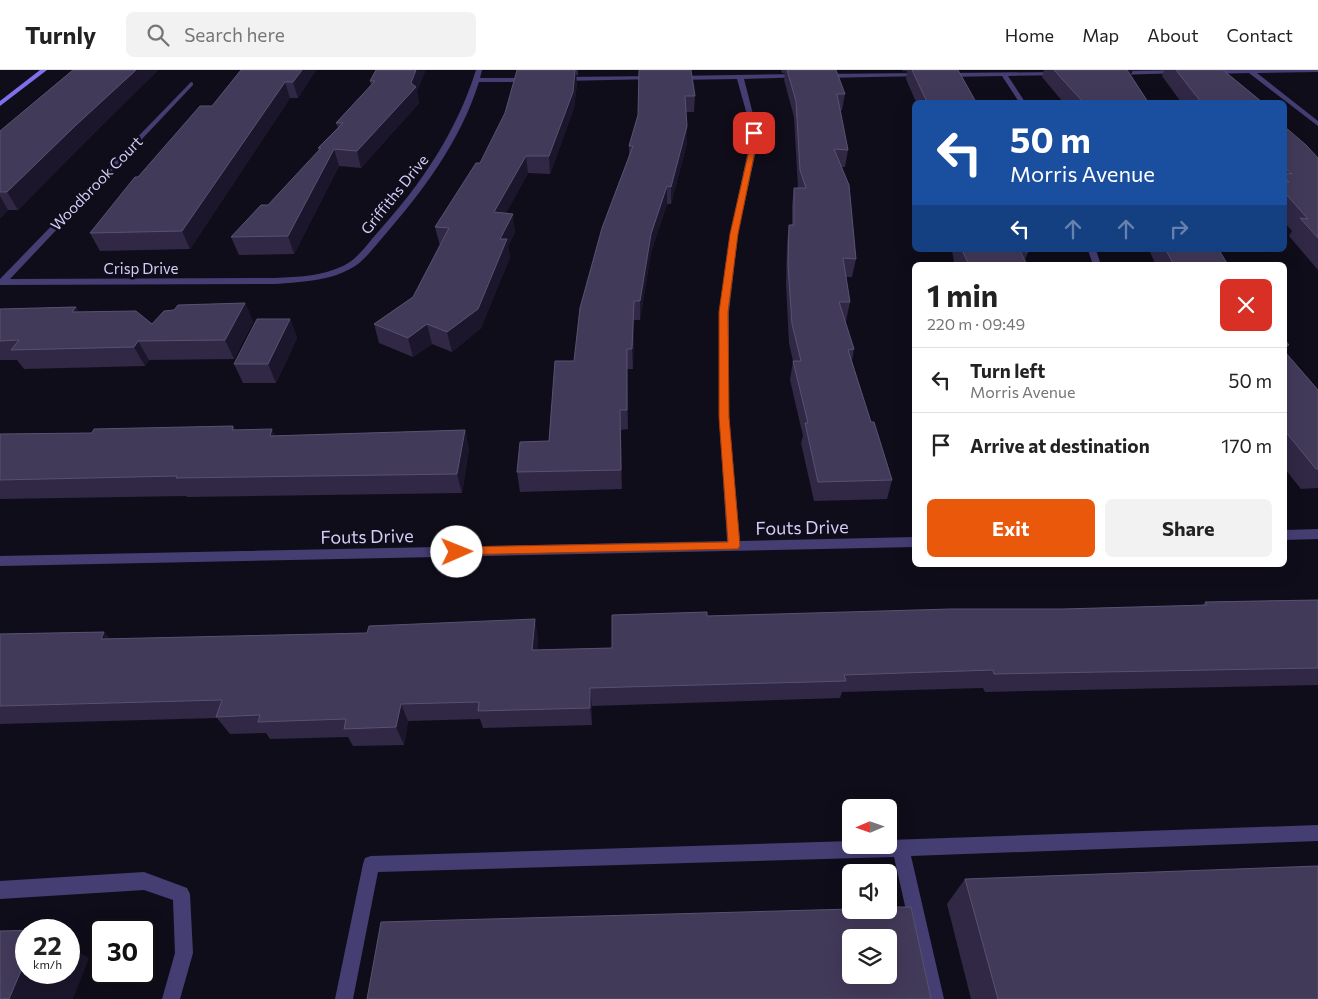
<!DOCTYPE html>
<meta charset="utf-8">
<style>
body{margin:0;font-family:Commissioner,sans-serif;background:#f2f2f2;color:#222;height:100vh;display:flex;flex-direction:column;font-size:19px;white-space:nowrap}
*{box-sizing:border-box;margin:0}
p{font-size:16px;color:#767676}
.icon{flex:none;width:28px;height:28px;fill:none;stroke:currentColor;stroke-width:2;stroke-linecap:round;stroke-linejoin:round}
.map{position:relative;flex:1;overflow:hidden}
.side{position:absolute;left:912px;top:192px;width:375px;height:305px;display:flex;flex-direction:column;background:#fff;border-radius:8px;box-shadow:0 5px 20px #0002}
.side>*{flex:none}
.hud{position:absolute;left:912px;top:30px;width:375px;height:152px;border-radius:8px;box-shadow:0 5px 20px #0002;background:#1a4fa0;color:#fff;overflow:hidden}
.needle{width:32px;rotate:268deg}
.tools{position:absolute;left:842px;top:729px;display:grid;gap:10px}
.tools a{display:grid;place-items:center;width:55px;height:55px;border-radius:8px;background:#fff;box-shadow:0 5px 20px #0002;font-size:25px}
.speed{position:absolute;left:15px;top:849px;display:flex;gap:10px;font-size:25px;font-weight:700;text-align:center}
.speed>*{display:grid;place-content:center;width:65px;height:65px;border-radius:50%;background:#fff;box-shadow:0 5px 20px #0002;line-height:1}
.speed small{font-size:12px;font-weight:400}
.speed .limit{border:2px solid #111;border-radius:8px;background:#fff;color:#111}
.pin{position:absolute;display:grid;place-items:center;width:42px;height:42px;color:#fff;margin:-21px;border-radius:10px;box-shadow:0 2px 8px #0006}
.me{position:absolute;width:55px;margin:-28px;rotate:89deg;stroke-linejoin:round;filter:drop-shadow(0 0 4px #0008)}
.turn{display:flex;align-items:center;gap:18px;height:105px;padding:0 15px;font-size:22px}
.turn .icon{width:65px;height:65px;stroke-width:2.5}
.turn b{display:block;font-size:35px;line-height:42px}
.lanes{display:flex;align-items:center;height:48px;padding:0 15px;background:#0003;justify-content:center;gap:25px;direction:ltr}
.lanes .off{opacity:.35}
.round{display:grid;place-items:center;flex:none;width:52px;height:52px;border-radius:8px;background:#f2f2f2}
.head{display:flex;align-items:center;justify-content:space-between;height:85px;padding:0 15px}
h1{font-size:30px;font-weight:700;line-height:38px}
.cta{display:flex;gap:10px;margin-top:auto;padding:10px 15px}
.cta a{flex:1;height:58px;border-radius:8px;background:#ea580c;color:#fff;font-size:20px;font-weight:700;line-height:58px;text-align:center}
.cta a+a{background:#f2f2f2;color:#222}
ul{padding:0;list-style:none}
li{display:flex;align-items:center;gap:15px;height:65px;padding:0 15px;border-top:1px solid #e0e0e0}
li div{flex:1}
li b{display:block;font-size:19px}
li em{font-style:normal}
header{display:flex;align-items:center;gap:30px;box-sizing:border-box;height:70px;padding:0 25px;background:#fff;border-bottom:1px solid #e0e0e0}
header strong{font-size:24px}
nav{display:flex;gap:28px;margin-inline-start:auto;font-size:18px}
.search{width:350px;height:45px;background:#f2f2f2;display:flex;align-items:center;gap:12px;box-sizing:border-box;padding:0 18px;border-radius:8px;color:#767676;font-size:19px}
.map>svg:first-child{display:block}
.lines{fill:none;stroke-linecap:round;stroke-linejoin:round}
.lane{fill:#453e73;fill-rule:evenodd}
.street{fill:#453e73;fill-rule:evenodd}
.secondary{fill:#7e70eb;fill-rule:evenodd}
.wall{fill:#302845}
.shaded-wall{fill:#1c162c}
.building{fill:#423a59;stroke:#595172;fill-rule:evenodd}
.route{fill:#ea580c;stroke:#983908}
.labels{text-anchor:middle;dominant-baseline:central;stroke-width:5;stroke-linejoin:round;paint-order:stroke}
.far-street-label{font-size:15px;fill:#d5ccf8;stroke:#100d1a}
.street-label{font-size:18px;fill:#d5ccf8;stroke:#100d1a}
</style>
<header>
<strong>Turnly</strong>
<div class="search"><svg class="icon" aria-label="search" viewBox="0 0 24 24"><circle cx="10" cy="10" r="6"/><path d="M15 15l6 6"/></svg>Search here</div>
<nav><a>Home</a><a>Map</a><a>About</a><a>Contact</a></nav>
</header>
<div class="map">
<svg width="1318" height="929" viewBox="0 0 1318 929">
<rect width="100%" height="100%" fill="#100d1a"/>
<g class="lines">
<g class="lane">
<polygon points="1318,755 1318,771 911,786 944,929 926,929 894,787 378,802 353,929 335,929 363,794 365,788 371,786 851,771 851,775 889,775 889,770"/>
<polygon points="144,802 187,818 190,824 193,883 180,929 162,929 175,883 173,830 144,820 0,829 0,811"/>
</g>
<g class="street">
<path d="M476,0H482L480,8H531L534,10L531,12H479C460,72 423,121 383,167C373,178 364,192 350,199C328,211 300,212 275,214L0,215V209L191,12L193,13V15L10,209L275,208C298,207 322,206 343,196C358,189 367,174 378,162C422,113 456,63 476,0Z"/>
<polygon points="1181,0 1183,1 1183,3 1116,5 1113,3 1116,1"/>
<polygon points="1318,0 1318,2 1257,3 1318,51 1318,56 1249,3 1208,4 1205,2 1214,0"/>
<polygon points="1061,2 1064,4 1063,5 1008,6 1025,32 1019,32 1002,6 946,7 943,5 946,3"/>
<polygon points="923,3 925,4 925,6 821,8 818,6 821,4"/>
<polygon points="801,4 803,5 803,7 744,9 755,52 757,76 738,164 729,242 729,347 740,471 915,467 915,477 0,496 0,486 727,471 719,347 719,242 730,164 749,76 749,52 737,9 676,10 673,8 676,6"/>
<polygon points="656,6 658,7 658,9 561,11 558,9 561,7"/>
<polygon points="1088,180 1096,180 1101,195 1093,195"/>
<polygon points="1318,459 1318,469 1285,470 1285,460"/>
</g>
<polygon class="secondary" points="40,0 47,0 0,36 0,31"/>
</g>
<g class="wall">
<polygon points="73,0 158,0 84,73 18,140 8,140 0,148 0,61"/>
<polygon points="241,0 316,0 298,28 290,28 190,179 100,181 90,163 138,107 212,36"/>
<polygon points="376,0 417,22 419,33 361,98 339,96 294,184 239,185 231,167 268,135 319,81 318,78 338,58 336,53 371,15 370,11"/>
<polygon points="517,0 578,0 578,5 576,5 577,13 574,38 550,104 528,103 506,143 515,162 508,176 510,187 481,258 452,282 432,274 413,287 379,273 374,254 413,227 440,176 435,157 480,93 505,43"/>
<polygon points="639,0 695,26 694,42 686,42 687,73 671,134 667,134 651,182 640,250 634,250 633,299 627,299 628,359 621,360 622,419 520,422 517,402 549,371 574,291 629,88 629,76 638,45"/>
<polygon points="781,0 836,0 845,24 842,40 840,40 848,80 845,97 841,97 856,189 852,207 846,207 850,232 846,251 845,251 854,279 852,291 871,352 892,410 887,429 814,431 801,373 803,366 790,310 793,291 789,273 786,214 787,173 789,155 792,155 792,135 794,118 798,118 794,47 784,10 785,3 782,3"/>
<polygon points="902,0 958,0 976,32 916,32 906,9 907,1 903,1"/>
<polygon points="1044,0 1133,0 1131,5 1148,32 1063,32 1042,7"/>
<polygon points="1164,0 1223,0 1262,32 1181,32 1162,6"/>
<polygon points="1285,57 1318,88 1318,200 1289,166 1292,161 1285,153"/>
<polygon points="952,180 1028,180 1028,182 1025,190 1028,195 955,195 954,192"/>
<polygon points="1149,180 1219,180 1228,195 1156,195"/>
<polygon points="245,233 253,252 234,289 149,290 145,296 24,299 17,290 0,290 0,239 76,237 79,242 152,254 174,240"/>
<polygon points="290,249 297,268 276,313 243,313 234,294"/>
<polygon points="1285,270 1289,275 1285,281"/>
<polygon points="1285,282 1318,320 1318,418 1301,419 1285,399"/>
<polygon points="233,356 235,360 275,366 465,360 469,379 462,423 187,427 186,426 0,429 0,364 92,363"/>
<polygon points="1318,530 1318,615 985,622 983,618 842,622 840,628 592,636 592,655 483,658 480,649 408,651 404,675 353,676 348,667 270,669 266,663 230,664 217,648 0,654 0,564 104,562 110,569 538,567 537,580 612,578 707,546 1063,539 1203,535 1205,532"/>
<polygon points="965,809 1318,929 971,929 947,834"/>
</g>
<g class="shaded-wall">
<polygon points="136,0 158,0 84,73 18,140 7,122 75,56"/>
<polygon points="302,0 316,0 298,28 293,12"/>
<polygon points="416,0 426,0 417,22 419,33 361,98 357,81 411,13"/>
<polygon points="575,0 577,13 574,38 550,104 549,86"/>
<polygon points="1125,0 1133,0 1130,6"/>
<polygon points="285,12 290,28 190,179 182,161"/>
<polygon points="687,56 687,73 671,134 671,117"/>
<polygon points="334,79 339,96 294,184 288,166"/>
<polygon points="526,86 528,103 497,160 494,142"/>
<polygon points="667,116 667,134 651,182 640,250 640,231 651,164"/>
<polygon points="0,126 8,140 0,148"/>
<polygon points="513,144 515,162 508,176 510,187 481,258 452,282 447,262 500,169"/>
<polygon points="634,231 634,250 633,299 632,279"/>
<polygon points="245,233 253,252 234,289 225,270"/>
<polygon points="76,237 88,256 72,242"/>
<polygon points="290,249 297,268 276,313 268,294"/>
<polygon points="427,254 432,274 413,287 408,268"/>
<polygon points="138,271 149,290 145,296 134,277"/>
<polygon points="620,340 621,360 622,419 621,400"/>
<polygon points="272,359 281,378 270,366"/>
<polygon points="465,360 469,379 462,423 457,404"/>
<polygon points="535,549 538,567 536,598 532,580"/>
<polygon points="104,562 120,580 101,569"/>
<polygon points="590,618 592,636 592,655 590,638"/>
<polygon points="401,634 408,651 404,675 396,657"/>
<polygon points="69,877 89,888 73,929 9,929 26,889 26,902 69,902"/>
</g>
<g class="building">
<polygon points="73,0 136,0 75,56 7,122 0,122 0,61"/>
<polygon points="241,0 302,0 293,12 285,12 182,161 90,163 135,107 138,107 200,36 212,36"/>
<polygon points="376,0 416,0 411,13 416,17 357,81 334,79 288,166 231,167 261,135 268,135 321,78 318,78 343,53 336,53 375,11 370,11"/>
<polygon points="517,0 575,0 573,22 549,86 526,86 494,142 513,144 500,169 507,169 478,239 447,262 427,254 408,268 374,254 413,227 449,158 435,157 476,93 480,93 505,43"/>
<polygon points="639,0 691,0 695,26 685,26 687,56 671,117 667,116 651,164 640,231 634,231 632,279 627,279 627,340 620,340 621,400 517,402 520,372 549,371 555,291 574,291 580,238 602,158 633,76 629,76 638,45"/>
<polygon points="787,0 836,0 845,24 837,24 848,80 834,79 849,115 856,189 843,188 850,232 839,232 854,279 848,280 871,352 874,352 892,410 818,412 805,353 808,353 793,291 801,291 792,254 788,195 789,155 794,155 794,118 806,118 800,100 796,31"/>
<polygon points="912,0 958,0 976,32 927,32"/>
<polygon points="1054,0 1127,0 1148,32 1083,32"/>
<polygon points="1176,0 1223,0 1262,32 1201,32"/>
<polygon points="1285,57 1306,75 1318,88 1318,168 1300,148 1308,149 1285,123 1285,112 1289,112 1285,108 1285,103 1292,104 1285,98"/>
<polygon points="962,180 1028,180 1028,182 1020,181 1027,195 969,195"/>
<polygon points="1166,180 1219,180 1228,195 1174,195"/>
<polygon points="245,233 225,270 138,271 134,277 11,280 19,270 0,271 0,239 76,237 72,242 136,241 152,254 164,241 174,240 178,235"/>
<polygon points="257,249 290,249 268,294 234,294"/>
<polygon points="1285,270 1289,275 1285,275"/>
<polygon points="1285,282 1318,320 1318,399 1316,399 1285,361"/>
<polygon points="233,356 232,360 272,359 270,366 465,360 457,404 176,408 177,406 0,410 0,364 92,363 94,359"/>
<polygon points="1318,530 1318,598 994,604 993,600 844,605 846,611 590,618 590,638 478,641 479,632 401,634 396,657 344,659 346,649 258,652 260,645 216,647 222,630 0,636 0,564 104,562 101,569 367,563 369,556 535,549 532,580 612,578 612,545 707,542 707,546 951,539 1063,539 1207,535 1205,532"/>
<polygon points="1318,796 1318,929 998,929 965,809"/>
<path d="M889,837H911L931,929H367L381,852L851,839V840H889ZM851,868H889V905H851Z"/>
<polygon points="26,860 26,889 9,929 0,929 0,861 39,860"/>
</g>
<polygon class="route" points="754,61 757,63 756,76 738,164 728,242 729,347 740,476 738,479 453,485 451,482 453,479 457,477 728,472 719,347 719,242 730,164 750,76 751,63"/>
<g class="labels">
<g class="far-street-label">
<text transform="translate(96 113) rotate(-46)">Woodbrook Court</text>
<text transform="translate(394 124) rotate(-51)">Griffiths Drive</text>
<text x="141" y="198">Crisp Drive</text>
</g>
<g class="street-label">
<text transform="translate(802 457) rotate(-1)">Fouts Drive</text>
<text transform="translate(367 466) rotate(-1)">Fouts Drive</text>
</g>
</g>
</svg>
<div class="tools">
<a><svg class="needle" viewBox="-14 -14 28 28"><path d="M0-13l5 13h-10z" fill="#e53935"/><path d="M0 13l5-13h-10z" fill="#767676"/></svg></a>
<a><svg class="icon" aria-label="sound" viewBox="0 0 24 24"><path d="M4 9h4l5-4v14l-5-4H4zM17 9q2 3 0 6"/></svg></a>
<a><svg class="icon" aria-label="layers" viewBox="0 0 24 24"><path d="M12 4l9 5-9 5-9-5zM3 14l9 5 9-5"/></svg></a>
</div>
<div class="speed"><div>22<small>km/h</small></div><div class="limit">30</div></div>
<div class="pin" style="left:754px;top:63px;background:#d93025"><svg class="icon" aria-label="arrive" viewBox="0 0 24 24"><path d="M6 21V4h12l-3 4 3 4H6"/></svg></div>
<svg class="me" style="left:457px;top:482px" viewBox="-20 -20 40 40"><circle r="19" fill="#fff"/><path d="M0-13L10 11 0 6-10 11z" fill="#ea580c"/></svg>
<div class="hud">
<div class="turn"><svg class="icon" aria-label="left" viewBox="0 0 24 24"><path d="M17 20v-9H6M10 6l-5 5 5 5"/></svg><div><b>50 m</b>Morris Avenue</div></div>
<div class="lanes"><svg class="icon" aria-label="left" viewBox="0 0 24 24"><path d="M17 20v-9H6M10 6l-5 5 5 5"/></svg><svg class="icon off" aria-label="ahead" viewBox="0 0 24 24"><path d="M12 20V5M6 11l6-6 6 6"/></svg><svg class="icon off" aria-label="ahead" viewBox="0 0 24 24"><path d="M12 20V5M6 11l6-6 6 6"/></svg><svg class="icon off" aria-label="right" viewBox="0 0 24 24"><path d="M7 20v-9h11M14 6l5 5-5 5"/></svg></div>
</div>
<section class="side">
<div class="head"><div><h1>1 min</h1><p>220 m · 09:49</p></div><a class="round" style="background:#d93025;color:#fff"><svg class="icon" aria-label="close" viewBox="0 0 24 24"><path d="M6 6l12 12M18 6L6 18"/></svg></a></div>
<ul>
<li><svg class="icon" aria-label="left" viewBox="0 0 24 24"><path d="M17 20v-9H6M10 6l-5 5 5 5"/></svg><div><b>Turn left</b><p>Morris Avenue</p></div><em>50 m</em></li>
<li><svg class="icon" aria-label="arrive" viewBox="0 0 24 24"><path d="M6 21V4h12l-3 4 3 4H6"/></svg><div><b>Arrive at destination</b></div><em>170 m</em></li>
</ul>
<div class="cta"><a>Exit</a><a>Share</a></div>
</section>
</div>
